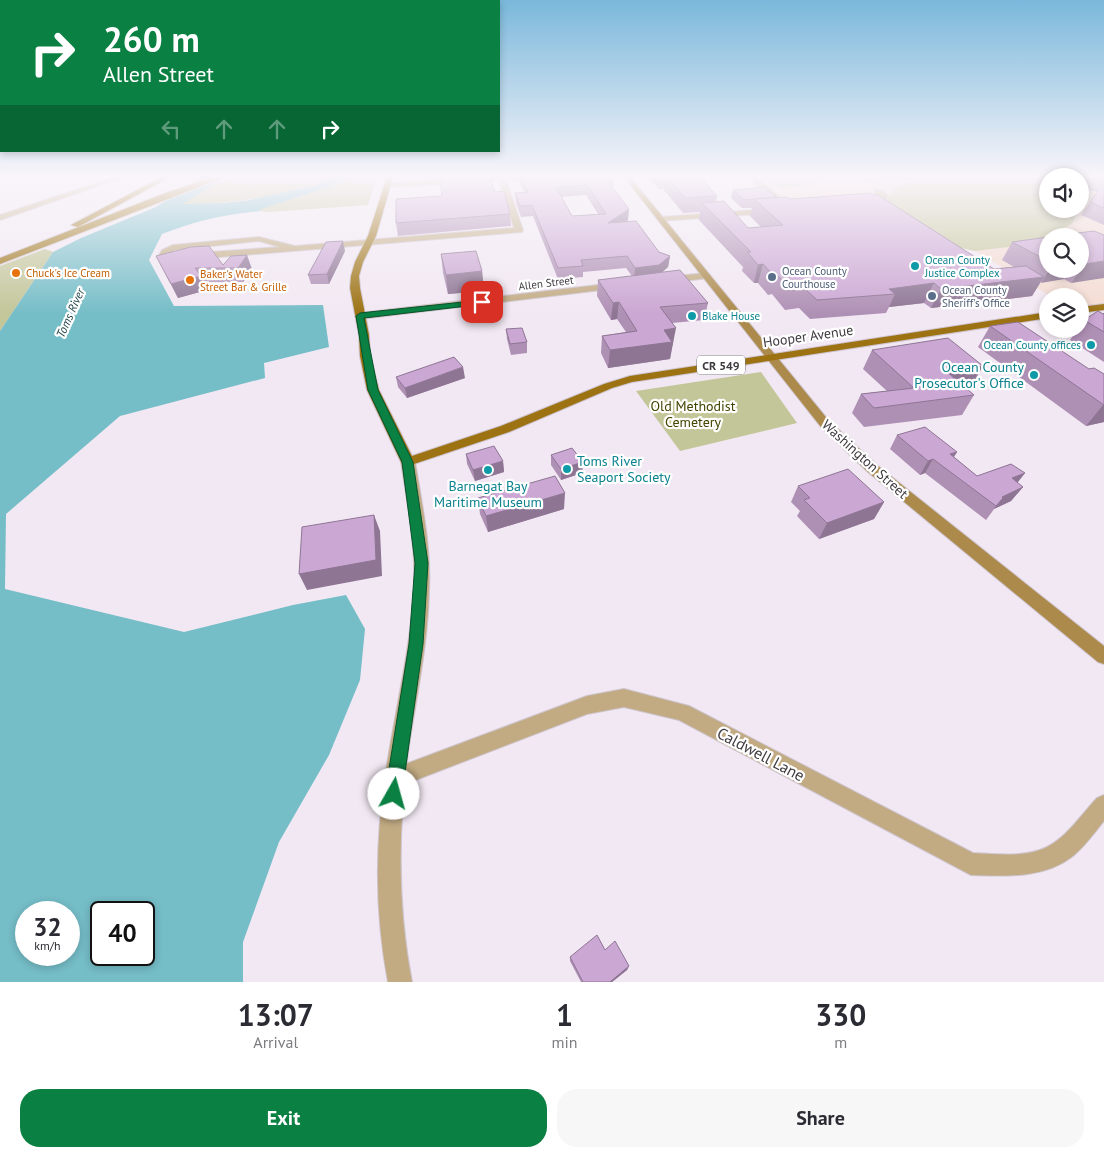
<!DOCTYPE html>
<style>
body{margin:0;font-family:"PT Sans",sans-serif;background:#f7f7f7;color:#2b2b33;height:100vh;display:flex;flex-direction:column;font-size:19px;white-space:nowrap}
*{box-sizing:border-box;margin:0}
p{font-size:16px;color:#7c7c81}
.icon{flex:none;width:28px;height:28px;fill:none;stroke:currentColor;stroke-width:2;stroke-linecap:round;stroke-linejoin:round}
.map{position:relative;height:982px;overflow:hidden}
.sheet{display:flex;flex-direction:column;background:#fff;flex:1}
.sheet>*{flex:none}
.guide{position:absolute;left:0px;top:0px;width:500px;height:152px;box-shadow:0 2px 8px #0003;background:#0b8043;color:#fff;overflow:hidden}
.controls{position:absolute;left:1039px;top:168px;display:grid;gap:10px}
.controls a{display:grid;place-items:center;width:50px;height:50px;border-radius:50%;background:#fff;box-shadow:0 2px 8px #0003;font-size:25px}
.speed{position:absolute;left:15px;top:901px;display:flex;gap:10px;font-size:25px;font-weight:700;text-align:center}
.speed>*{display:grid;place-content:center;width:65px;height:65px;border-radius:50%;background:#fff;box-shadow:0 2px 8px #0003;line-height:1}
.speed small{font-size:12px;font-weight:400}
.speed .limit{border:2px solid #111;border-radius:8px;background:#fff;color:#111}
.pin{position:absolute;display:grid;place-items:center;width:42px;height:42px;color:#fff;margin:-21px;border-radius:10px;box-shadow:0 2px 8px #0006}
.me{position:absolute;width:55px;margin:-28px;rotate:7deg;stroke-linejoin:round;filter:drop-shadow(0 0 4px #0008)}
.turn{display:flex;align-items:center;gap:18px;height:105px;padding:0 20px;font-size:22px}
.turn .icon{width:65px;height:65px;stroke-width:2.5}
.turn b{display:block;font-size:35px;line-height:42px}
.lanes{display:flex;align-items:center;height:48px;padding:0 20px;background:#0003;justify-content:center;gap:25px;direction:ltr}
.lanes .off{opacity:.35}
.eta{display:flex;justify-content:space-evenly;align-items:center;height:85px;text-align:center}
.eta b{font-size:30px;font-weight:700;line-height:35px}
.cta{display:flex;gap:10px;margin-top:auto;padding:10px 20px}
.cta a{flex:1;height:58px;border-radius:20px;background:#0b8043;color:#fff;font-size:20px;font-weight:700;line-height:58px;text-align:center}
.cta a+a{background:#f7f7f7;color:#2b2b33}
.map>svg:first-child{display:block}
.education{fill:#f4dcd2;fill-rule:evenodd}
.green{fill:#c3c699}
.water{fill:#75bdc7;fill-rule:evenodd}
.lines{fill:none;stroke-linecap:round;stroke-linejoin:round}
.minor-casing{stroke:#cec5cf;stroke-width:2}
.tertiary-casing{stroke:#cec5cf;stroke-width:2}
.secondary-casing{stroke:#cec5cf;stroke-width:2}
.primary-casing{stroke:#cec5cf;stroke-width:2}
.minor{fill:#c2ab83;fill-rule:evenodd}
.tertiary{fill:#c2ab83;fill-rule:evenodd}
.secondary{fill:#ac8a4b;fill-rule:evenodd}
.primary{fill:#9c7213;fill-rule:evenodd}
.wall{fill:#af90b5;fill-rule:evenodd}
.shaded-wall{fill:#8e7594}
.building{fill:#cba7d3;stroke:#8e7594;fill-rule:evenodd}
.route{fill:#0b8043;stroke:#07532c}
.culture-dot{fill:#0f9aa8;stroke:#fff;stroke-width:2}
.food-dot{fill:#e8710a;stroke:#fff;stroke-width:2}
.service-dot{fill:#5c6f8a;stroke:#fff;stroke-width:2}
.labels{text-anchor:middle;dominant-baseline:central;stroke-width:4.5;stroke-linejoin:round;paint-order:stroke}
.far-culture-label{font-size:11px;fill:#0d838f;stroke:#fff;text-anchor:start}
.far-service-label{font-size:11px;fill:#4e5e75;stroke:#fff;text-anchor:start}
.far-food-label{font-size:11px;fill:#c56008;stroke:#fff;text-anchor:start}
.far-street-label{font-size:11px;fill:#3f3b3f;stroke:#fff}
.far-water-label{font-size:12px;font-style:italic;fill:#1b3e43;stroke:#fff}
.shield{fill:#fff;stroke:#797679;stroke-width:1}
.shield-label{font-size:12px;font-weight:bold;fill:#3f3b3f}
.street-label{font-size:14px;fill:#3f3b3f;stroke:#fff}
.culture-label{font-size:14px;fill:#0d838f;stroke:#fff;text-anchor:end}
.park-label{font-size:14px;fill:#444500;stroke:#fff}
.near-street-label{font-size:16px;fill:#3f3b3f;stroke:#fff}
</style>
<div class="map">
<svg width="1104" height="982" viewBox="0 0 1104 982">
<rect width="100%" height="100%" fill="#f2e8f3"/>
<path class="education" d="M751,177H1047L1048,209H1080V177H1104V307L1080,310V296H1050L975,251L789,209ZM1048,236H1080V269H1048Z"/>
<g class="green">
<path d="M234,177H332C321,185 306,188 293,191C256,200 220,204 182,204L213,184Z"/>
<polygon points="352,177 377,177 368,205 269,212 260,211 260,209 329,187"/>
<polygon points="767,177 827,177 812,184 781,188"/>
<polygon points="858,177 1033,177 1047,180 1048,209 1079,209 1072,224 1032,244 975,251 934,242 878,206 899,186 925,178 866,182"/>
<polygon points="45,249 53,252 0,331 0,266"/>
<polygon points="761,372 797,423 680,451 636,391"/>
</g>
<path class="water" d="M201,177H225L183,204L225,203L249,200L314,186L332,177H352L329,187L261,209L260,211C223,215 197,220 162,234L149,260L174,306L323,305L329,347L264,363L265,378L120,416L6,514L5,589L184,632L293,605L346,595L365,629L360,680L329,755L279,842L243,942V982H0V331L53,252L81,238L156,207ZM26,912H69V955H26ZM101,912H144V955H101Z"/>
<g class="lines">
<defs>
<g id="minor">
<path d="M497,177H532L529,179L506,180L523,230L522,232L172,261L163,260L159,255L162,250L173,245L259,237L295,246L514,228L499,181L387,187L384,185L387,183ZM259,241L280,247L167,255L175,250Z"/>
<polygon points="748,177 755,177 780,197 780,201 774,201"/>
<polygon points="875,190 881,190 888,196 884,203 863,205 863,201 878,199 880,197 875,194"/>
<polygon points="767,209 771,211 770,213 661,221 657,219 661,217"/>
<polygon points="705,273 708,274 708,278 668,283 663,280 668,277"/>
<polygon points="615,283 618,284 618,288 360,319 355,316 360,313"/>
<path d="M624,689L689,706L973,853C996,854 1025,858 1047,847C1067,837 1081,815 1097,798L1104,795V821C1094,833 1085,846 1073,856C1044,879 1006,876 971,875L679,720L624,707L587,714L395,788L388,785L385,778L388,771L395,768L587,696Z"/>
</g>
<g id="tertiary">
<polygon points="115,177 124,177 0,220 0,215"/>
<path d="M408,458L413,459L415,462C422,505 431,546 429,590C428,644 416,698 408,752C398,829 397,905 412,982H388C375,914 375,846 385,778C394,715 410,654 414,590C416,547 408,505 401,462L403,459Z"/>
</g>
<polygon id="secondary" points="624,177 630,177 829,421 878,466 1104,646 1104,664 1098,662 868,472 821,427"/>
<g id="primary">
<polygon points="162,177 170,177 78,227 71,225"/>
<polygon points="216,177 225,177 0,264 0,258 168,192"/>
<polygon points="387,177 393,177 376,236 363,262 359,276 360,288 369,335 370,356 379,390 412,456 501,426 604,384 630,376 1048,312 1048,318 632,382 612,388 509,432 408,466 403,465 401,462 367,390 360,356 359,335 350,288 351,276 355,262 368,236"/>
<polygon points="1104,304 1104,310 1080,313 1080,307"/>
</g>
</defs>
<use href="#minor" class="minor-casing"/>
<use href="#tertiary" class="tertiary-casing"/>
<use href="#secondary" class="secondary-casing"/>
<use href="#primary" class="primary-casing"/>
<use href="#minor" class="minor"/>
<use href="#tertiary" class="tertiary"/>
<use href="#secondary" class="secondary"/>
<use href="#primary" class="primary"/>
</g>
<g class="wall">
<path d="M519,177H610L614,181L613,188L628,220L625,222L659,252L670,256L668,267L662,272L708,303L704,320L672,323L673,345L672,346L670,359L608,368L601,353L602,336L626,332L617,319L611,320L597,296L598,280L632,276L626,268L583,272V277L558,279L533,216L521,217L516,203L515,193L524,192L519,181ZM586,195L598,214L572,216L561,197Z"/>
<polygon points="648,177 700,177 717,196 716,202 748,228 761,227 750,216 752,208 742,208 731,198 733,190 776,197 790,199 994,269 1014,267 1002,260 1012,242 1048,237 1048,269 1080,269 1080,236 1104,235 1071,283 1064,279 1040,282 1032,296 931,308 924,303 889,307 886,313 810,319 799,308 785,310 772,294 768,295 758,283 754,283 742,271 743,267 699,220 700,212 683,213 663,189 659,189"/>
<polygon points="1080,177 1104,177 1104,225 1081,215 1097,192 1080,187"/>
<polygon points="495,192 510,214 511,226 398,236 396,223"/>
<polygon points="345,251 329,284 311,284 308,275"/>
<polygon points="441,254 482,271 484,291 448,294 443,273"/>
<polygon points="156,256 223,265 252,269 243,282 203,282 207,290 178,298"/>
<polygon points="1104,313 1104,362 1070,340 1078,329 1080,329 1080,326 1084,320"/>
<polygon points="990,326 1089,369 1104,374 1104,422 1086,426 978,347"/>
<polygon points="506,329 527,342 527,353 511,355 507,339"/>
<polygon points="872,350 972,385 963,386 974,395 962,415 864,427 852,413 861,394 887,391 863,369"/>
<polygon points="396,377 465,378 407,398 398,387"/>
<polygon points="897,435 957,452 954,457 977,476 1025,473 1017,483 1023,487 1011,501 994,509 986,520 925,473 920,475 890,449"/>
<polygon points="466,454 503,461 504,472 475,481 467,464"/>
<polygon points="551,455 583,462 582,473 561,480 551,465"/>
<polygon points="798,486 884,502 874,519 819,539 797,516 800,511 791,502"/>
<polygon points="478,498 564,509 488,532 480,514"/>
<polygon points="605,950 629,966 627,970 612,982 581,982 570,961 570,957"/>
</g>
<g class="shaded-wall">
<polygon points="629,209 628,220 608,234 608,223"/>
<polygon points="343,241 345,251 329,284 327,274"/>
<polygon points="247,255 252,269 243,282 238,268"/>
<polygon points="670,256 668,267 657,277 634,279 635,268"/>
<polygon points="1104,261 1104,278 1071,283 1084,264"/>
<polygon points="763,264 758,283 754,283 758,265"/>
<polygon points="1050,269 1070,269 1064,279 1041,283"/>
<polygon points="482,271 484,291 448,294 446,275"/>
<polygon points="201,276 207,290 178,298 171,284"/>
<polygon points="1044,277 1032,296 931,308 941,289"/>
<polygon points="934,283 924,303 889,307 895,294 889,289"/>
<polygon points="619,302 617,319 611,320 613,303"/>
<polygon points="676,328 670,359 608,368 610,350 664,330"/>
<polygon points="983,366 972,385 937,391 947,372"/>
<polygon points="463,367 465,378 407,398 405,388"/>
<polygon points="1103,405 1104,405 1104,422 1086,426"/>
<polygon points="957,452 948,465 950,454"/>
<polygon points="933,459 925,473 920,475 928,461"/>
<polygon points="503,461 504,472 475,481 473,470"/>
<polygon points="583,462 582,473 561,480 561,469"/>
<polygon points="1025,473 1014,487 1012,478"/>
<polygon points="1023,487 1011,501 994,509 986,520 996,506 1002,497"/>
<polygon points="565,493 564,509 488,532 486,516"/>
<polygon points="884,502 874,519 819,539 827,523"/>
<polygon points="374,515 380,531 382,576 307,590 299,574"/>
<polygon points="629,966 627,970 612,982 610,982"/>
</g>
<g class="building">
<polygon points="440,177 490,177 495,192 504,191 510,214 396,223 396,199 442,196"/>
<path d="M521,177H610L614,181L608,182L629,209L608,223L636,221L659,252L670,256L659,265L635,268L627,256L581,260L583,266L558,268L532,205L520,206L515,193L528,192ZM587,185L606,214L572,216L556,187Z"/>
<polygon points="667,177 700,177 717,196 685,198"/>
<polygon points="1095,177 1104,177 1104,179"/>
<polygon points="1104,183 1104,208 1090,202"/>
<polygon points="764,187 776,197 744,200 733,190"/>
<polygon points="870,193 874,195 878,195 994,269 1026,266 1044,277 941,289 934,283 889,289 895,294 817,300 805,289 791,290 777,275 774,276 763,264 758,265 747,252 751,252 702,203 724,201 748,228 783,225 754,199 787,197 790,199"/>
<polygon points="1094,231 1104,235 1104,261 1084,264 1080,262 1080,236 1053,236"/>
<polygon points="1048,237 1048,261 1012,242"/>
<polygon points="343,241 327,274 308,275 326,242"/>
<polygon points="209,246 223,265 231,256 247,255 238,268 195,268 201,276 171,284 156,256 191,247"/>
<polygon points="476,251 482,271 446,275 441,254"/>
<polygon points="680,270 708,303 660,307 676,328 664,330 672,342 610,350 602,336 637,331 619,302 613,303 598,280"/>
<polygon points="1098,311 1103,314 1104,313 1104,332 1084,320"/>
<polygon points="1018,322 1089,369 1094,368 1104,374 1104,405 990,326"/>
<polygon points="522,328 527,342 510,344 506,329"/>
<polygon points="948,338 983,366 947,372 974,395 874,408 861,394 914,388 872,350"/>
<polygon points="454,357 463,367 405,388 396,377"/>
<polygon points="925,427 957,452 950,454 977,476 1011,464 1025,473 1012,478 1023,487 1002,497 1003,498 996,506 933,459 928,461 897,435"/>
<polygon points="494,446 503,461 473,470 466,454"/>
<polygon points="572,448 583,462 561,469 551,455"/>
<polygon points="848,469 884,502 827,523 804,500 810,498 798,486"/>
<polygon points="555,476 565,493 486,516 478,498"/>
<polygon points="374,515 376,560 299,574 302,527"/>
<polygon points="597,935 605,950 615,941 629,966 610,982 583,982 570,957"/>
</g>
<linearGradient id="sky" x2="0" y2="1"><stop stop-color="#7ab8db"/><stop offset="0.56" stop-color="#f9f5fa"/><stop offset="1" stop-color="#f9f5fa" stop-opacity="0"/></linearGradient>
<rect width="1104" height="314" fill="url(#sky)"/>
<polygon class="route" points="482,300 486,302 485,304 364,318 378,390 413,462 428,563 423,644 402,794 400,800 394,803 388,800 385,794 409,644 415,563 402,462 368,390 356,316 360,313"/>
<g class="culture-dot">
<circle cx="915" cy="266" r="5"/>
<circle cx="692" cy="316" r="5"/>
<circle cx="1091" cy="345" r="5"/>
<circle cx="1034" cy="375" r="5"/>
<circle cx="567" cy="469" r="5"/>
<circle cx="488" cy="470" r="5"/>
</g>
<g class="food-dot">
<circle cx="16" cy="273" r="5"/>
<circle cx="190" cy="280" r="5"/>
</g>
<g class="service-dot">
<circle cx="772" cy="277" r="5"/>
<circle cx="932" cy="296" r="5"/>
</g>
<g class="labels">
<g class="far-culture-label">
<text x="925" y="260">Ocean County<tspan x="925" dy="13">Justice Complex</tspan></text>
<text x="702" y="316">Blake House</text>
<text x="1081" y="345" text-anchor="end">Ocean County offices</text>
</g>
<g class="far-service-label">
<text x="782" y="271">Ocean County<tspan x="782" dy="13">Courthouse</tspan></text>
<text x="942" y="290">Ocean County<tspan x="942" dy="13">Sheriff's Office</tspan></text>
</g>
<g class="far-food-label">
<text x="26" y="273">Chuck's Ice Cream</text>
<text x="200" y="274">Baker's Water<tspan x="200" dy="13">Street Bar &amp; Grille</tspan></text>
</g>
<g class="far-street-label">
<text transform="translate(546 283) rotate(-7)">Allen Street</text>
</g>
<g class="far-water-label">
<text transform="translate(70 313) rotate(-66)">Toms River</text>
</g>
<rect class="shield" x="697" y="355.5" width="48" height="19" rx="4"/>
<g class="shield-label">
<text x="721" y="365">CR 549</text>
</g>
<g class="street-label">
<text transform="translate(808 336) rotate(-8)">Hooper Avenue</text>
<text transform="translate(865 459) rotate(42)">Washington Street</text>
</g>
<g class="culture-label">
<text x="1024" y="367">Ocean County<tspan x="1024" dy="16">Prosecutor's Office</tspan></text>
<text x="577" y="461" text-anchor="start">Toms River<tspan x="577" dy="16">Seaport Society</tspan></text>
<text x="488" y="486" text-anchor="middle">Barnegat Bay<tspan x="488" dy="16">Maritime Museum</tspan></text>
</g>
<g class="park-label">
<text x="693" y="406">Old Methodist<tspan x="693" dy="16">Cemetery</tspan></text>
</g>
<g class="near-street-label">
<text transform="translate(761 754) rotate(28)">Caldwell Lane</text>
</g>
</g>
</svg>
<div class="controls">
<a><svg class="icon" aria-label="sound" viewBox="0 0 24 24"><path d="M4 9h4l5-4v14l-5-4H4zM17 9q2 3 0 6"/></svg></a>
<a><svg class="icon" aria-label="search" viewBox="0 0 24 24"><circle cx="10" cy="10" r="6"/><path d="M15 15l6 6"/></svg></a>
<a><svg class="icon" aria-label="layers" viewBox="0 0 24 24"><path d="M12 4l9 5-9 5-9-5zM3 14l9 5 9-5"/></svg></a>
</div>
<div class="speed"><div>32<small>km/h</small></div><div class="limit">40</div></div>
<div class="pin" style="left:482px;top:302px;background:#d93025"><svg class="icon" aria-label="arrive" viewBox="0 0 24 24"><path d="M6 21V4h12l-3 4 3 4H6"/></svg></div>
<svg class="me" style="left:394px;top:794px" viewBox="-20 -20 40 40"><circle r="19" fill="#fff"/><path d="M0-13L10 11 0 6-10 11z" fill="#0b8043"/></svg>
<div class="guide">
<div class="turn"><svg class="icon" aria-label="right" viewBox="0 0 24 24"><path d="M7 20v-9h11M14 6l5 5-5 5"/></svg><div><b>260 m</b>Allen Street</div></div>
<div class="lanes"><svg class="icon off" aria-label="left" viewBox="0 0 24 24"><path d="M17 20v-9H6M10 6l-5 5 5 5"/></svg><svg class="icon off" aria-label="ahead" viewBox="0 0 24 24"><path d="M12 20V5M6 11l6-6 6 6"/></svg><svg class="icon off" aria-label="ahead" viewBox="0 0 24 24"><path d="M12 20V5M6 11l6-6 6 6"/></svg><svg class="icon" aria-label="right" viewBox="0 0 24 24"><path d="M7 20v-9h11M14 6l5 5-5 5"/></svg></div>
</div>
</div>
<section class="sheet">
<div class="eta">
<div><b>13:07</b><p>Arrival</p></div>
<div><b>1</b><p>min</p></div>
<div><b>330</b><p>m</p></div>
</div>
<div class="cta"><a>Exit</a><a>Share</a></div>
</section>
